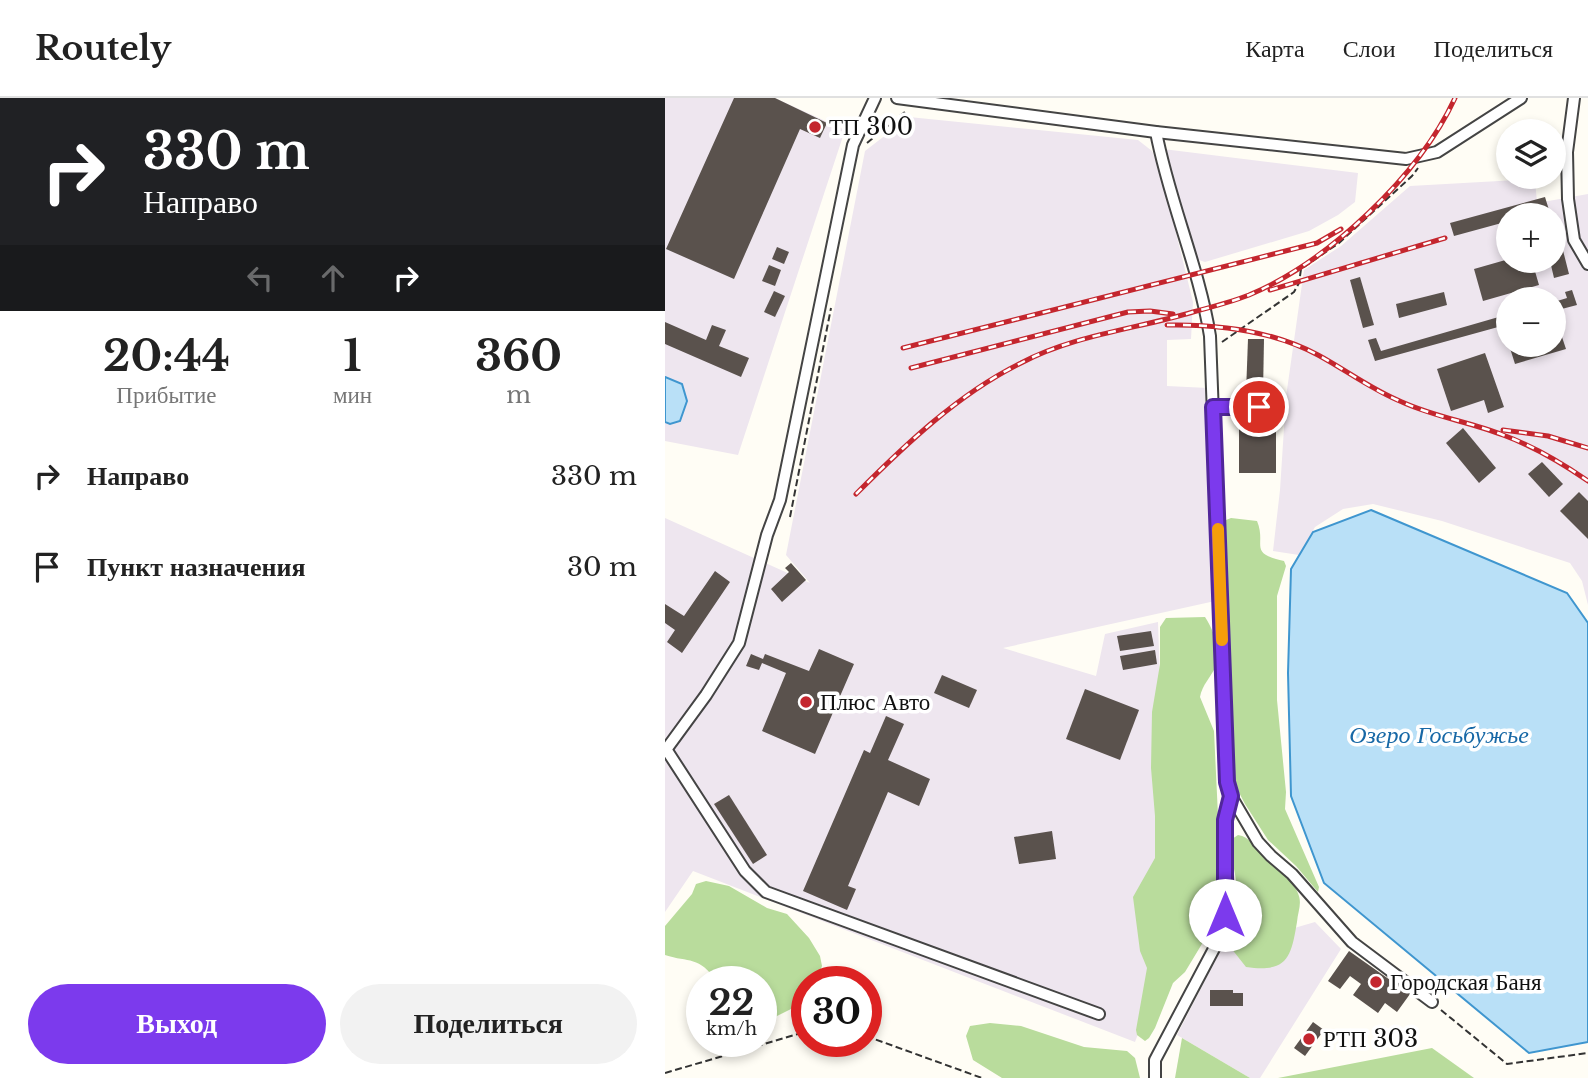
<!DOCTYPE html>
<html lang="ru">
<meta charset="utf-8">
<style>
body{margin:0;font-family:"Libre Baskerville",serif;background:#f2f2f2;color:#222;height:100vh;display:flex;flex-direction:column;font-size:26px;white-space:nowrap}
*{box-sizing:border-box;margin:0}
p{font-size:23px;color:#767676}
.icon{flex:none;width:38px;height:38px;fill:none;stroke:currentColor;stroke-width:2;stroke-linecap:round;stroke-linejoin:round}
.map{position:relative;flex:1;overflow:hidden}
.sheet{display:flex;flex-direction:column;background:#fff;width:665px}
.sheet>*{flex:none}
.banner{background:#202124;color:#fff;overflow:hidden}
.fabs{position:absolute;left:831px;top:21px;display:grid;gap:14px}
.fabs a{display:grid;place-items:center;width:70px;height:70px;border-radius:50%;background:#fff;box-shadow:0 4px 10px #0003;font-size:35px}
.speed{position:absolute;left:21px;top:868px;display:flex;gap:14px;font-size:35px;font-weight:700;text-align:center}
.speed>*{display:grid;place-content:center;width:91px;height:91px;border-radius:50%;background:#fff;box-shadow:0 4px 10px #0003;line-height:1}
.speed small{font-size:18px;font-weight:400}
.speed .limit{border:10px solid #d22;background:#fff;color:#111}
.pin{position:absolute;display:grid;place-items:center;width:60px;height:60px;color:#fff;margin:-30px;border:4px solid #fff;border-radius:50%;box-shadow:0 2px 7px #0007}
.me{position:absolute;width:77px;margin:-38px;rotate:0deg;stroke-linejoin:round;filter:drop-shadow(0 0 5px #0008)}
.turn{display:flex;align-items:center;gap:24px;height:147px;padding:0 28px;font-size:32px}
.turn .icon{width:91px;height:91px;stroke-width:2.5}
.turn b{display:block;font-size:49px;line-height:60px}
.lanes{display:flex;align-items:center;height:66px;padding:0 28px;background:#0003;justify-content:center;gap:35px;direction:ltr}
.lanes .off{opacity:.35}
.eta{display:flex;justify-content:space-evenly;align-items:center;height:119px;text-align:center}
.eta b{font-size:42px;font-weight:800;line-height:49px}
.action{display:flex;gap:14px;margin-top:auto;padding:14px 28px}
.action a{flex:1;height:80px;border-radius:42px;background:#7c3aed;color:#fff;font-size:28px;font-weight:800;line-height:80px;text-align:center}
.action a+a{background:#f2f2f2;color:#222}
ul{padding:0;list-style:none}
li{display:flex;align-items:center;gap:21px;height:91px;padding:0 28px}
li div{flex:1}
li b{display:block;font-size:26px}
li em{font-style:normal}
header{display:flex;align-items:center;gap:42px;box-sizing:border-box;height:98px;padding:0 35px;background:#fff;border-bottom:2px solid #e0e0e0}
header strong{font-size:33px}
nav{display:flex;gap:38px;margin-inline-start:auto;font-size:24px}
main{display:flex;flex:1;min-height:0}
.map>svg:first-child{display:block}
.industrial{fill:#eee6ef;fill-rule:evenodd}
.forest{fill:#b9dc9c}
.water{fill:#b9e0f7;stroke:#3f96cf;stroke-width:2}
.building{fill:#5a524d}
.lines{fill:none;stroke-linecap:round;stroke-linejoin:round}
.minor-casing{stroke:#444;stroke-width:14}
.path{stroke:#333;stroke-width:2;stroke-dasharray:7 3.5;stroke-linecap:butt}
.minor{stroke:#fff;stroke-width:10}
.rail-casing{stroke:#c4262e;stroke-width:5}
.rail{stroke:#fff;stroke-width:2.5;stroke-dasharray:8;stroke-linecap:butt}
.route-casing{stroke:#51269a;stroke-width:18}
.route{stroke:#7c3aed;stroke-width:12}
.slow{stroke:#f59e0b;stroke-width:12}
.poi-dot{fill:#c4262e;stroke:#fff;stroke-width:2.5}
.labels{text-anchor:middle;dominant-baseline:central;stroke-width:7;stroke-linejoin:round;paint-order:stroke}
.poi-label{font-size:23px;fill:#111;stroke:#fff;text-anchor:start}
.water-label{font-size:24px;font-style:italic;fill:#1768a6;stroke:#fff}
</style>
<header>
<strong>Routely</strong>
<nav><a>Карта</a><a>Слои</a><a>Поделиться</a></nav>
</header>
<main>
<section class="sheet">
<div class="banner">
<div class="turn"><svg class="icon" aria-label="right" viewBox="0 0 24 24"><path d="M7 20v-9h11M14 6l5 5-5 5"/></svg><div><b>330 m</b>Направо</div></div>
<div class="lanes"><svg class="icon off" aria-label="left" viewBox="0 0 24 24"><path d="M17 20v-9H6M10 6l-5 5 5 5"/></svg><svg class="icon off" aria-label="ahead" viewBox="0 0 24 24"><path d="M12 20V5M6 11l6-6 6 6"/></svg><svg class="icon" aria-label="right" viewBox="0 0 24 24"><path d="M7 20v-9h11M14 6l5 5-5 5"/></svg></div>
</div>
<div class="eta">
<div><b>20:44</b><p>Прибытие</p></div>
<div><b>1</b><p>мин</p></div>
<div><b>360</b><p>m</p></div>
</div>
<ul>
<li><svg class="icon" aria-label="right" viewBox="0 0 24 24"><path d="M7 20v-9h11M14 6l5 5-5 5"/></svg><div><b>Направо</b></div><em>330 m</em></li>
<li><svg class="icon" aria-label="arrive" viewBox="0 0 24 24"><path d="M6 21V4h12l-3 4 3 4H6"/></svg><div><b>Пункт назначения</b></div><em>30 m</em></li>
</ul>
<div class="action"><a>Выход</a><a>Поделиться</a></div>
</section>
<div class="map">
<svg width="923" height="980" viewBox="0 0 923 980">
<rect width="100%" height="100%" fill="#fffdf5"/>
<g class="industrial">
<polygon points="0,0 110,0 180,32 73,357 0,343"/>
<polygon points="244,19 473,42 487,53 496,74 528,204 526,241 502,242 502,288 543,290 550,503 338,550 431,578 440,536 493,524 505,884 477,925 470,944 28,773 0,814 0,420 145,485 121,457 200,53"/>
<polygon points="498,51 693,75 690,104 673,117 644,133 540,164 528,160"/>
<path d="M870,81L872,105L923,96V507L917,483L905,465L777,423L708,406L678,411L650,429L634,457L608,453L615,392L621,299L639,172L676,148L745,88ZM844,117H889V163H844ZM844,201H889V247H844Z"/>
<polygon points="650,824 676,851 595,980 585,980 512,937 565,834 619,833"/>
</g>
<g class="forest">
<path d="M566,420L592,423C602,447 582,455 619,463L621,468L612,498V602L621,694L620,711L654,789L653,794L631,768L603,742L580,706L567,681L556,424Z"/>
<path d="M540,519C548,531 557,553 551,568C546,579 537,587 535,599L549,633L555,760L552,821L520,874L508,885L490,930L484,940L480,943L472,937L471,932L482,870L475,853L468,799L490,760V718L486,670L487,614L495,566V529L501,520Z"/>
<path d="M573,737C585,739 589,749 598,757C611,768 623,777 632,793C638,805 633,812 632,824C626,859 623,875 581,869L566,850L563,840C577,804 573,786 564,749V743Z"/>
<path d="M41,783L64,788L102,810L122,816L144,840L155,858L157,868L151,884H142V900L138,905L96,926V884H52C34,857 24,865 0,857V828L27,796L31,786Z"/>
<polygon points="325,925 356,928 419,949 462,953 470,960 475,980 337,980 308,962 301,938 305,928"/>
<polygon points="517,940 585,980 510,980"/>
<polygon points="767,950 809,980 613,980"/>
</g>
<g class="water">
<polygon points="0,279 17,286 22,303 15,323 5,326 0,324"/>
<polygon points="706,412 902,495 923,525 923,944 864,955 659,785 626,698 623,575 626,471 648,434"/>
</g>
<g class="building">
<polygon points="69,0 110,0 162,25 155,40 135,31 69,181 1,151"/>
<polygon points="880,99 884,112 865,117 844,117 844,123 789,138 785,125"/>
<polygon points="889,129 892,129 904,176 889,180 885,163 889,163"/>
<polygon points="112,149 124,154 119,166 107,161"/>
<polygon points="844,161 844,163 867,163 874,187 818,203 809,171"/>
<polygon points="104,167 116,172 110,188 97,183"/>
<polygon points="695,179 709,227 698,230 685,182"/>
<polygon points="907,192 912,207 889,213 889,204 902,200 900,194"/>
<polygon points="109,193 120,198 110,219 99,214"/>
<polygon points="779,194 782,207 734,220 731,206"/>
<polygon points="844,216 844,226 710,263 703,242 711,240 716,253"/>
<polygon points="0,224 41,242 47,227 61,232 54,248 84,260 76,279 0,246"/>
<polygon points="894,230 901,251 850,266 844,247 889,247 889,232"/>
<polygon points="583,241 599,241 598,295 581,295"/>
<polygon points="820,255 839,309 823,315 819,302 786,313 772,271"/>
<rect x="574" y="314" width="37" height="61"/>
<polygon points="798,330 831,370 814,385 781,345"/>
<polygon points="877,364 898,386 884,399 863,376"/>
<polygon points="914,394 923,403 923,441 895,413"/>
<polygon points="126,465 141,482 117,504 106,491 124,474 120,470"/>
<polygon points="50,473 65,484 17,555 2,544 10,532 0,525 0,506 19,518"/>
<polygon points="486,533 489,548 455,553 452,538"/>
<polygon points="154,551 189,566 150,656 97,633 121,575 97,565 94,572 81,568 86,556 98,561 100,556 144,573"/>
<polygon points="490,552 492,566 458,572 455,558"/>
<polygon points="277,577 312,592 304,610 269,595"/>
<polygon points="420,591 474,612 455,662 401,641"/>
<polygon points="221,618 239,626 223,662 265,681 254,708 223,694 183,788 191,791 182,812 138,793 199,652 205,655"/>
<polygon points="64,697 102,757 88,766 49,706"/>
<polygon points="387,733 391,761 354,766 349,739"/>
<polygon points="684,853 745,896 732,914 720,905 713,915 688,897 696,886 685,878 675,891 663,883"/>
<polygon points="545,892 568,892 568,895 578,895 578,908 545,908"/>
<polygon points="648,924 659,932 640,958 629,950"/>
</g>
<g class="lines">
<defs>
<g id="minor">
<polyline points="232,0 491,34 741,61 772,54 856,0"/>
<polyline points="909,0 902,54 903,101 909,142 923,166"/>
<path d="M491,34C504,103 534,169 545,238L562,684L566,698L593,744L606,758L627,776L687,844L767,904"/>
<polyline points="548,309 615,308"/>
<polyline points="1,651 80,773 101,794 434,916"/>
<polyline points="0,653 41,597 74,545 102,437 115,402 188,47 210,0"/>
<polyline points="490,980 490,962 552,845 560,817 560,722 566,698"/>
</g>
</defs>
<use href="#minor" class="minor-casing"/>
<g class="path">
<polyline points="202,45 241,13"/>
<polyline points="557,244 629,194 634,185 636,171 674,145 747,78 753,70"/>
<polyline points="125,419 166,210"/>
<polyline points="776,912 842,966 923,955"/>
<polyline points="201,938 317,980"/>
<polyline points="0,975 133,936 142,936"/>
</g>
<use href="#minor" class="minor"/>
<defs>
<g id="rail">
<polyline points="605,192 780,140"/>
<path d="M502,227C552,226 608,233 653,257C681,272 707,292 737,304C770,319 805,324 838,337C868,348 897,365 923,383"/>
<polyline points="238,250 652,145 676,131"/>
<polyline points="246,270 463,214 485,213 508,216"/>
<polyline points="838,332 883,338 923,350"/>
<path d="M191,396C240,347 293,296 356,265C409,237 471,231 528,214C547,209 566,204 584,197C663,164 754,78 790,0"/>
</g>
</defs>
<use href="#rail" class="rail-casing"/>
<use href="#rail" class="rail"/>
</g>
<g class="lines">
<defs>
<polyline id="route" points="560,817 560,722 566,698 562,684 548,309 594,309"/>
</defs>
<use href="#route" class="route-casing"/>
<use href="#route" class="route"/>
<polyline class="slow" points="553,431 557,542"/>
</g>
<g class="poi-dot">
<circle cx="150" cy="29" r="7"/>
<circle cx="141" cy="604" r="7"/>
<circle cx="711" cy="884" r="7"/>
<circle cx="644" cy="941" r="7"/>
</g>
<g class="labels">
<g class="poi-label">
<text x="164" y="29">ТП 300</text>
<text x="155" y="604">Плюс Авто</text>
<text x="725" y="884">Городская Баня</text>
<text x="658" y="941">РТП 303</text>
</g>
<g class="water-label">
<text x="774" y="636">Озеро Госьбужье</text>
</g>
</g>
</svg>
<div class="fabs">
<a><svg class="icon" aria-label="layers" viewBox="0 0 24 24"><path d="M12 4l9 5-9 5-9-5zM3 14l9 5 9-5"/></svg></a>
<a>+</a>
<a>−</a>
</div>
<div class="speed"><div>22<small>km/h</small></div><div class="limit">30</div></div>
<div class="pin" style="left:594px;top:309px;background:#d93025"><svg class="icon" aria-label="arrive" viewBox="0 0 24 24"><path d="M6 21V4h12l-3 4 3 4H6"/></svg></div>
<svg class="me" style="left:560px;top:817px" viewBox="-20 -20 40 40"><circle r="19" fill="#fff"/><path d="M0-13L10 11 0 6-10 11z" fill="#7c3aed"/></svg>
</div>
</main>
